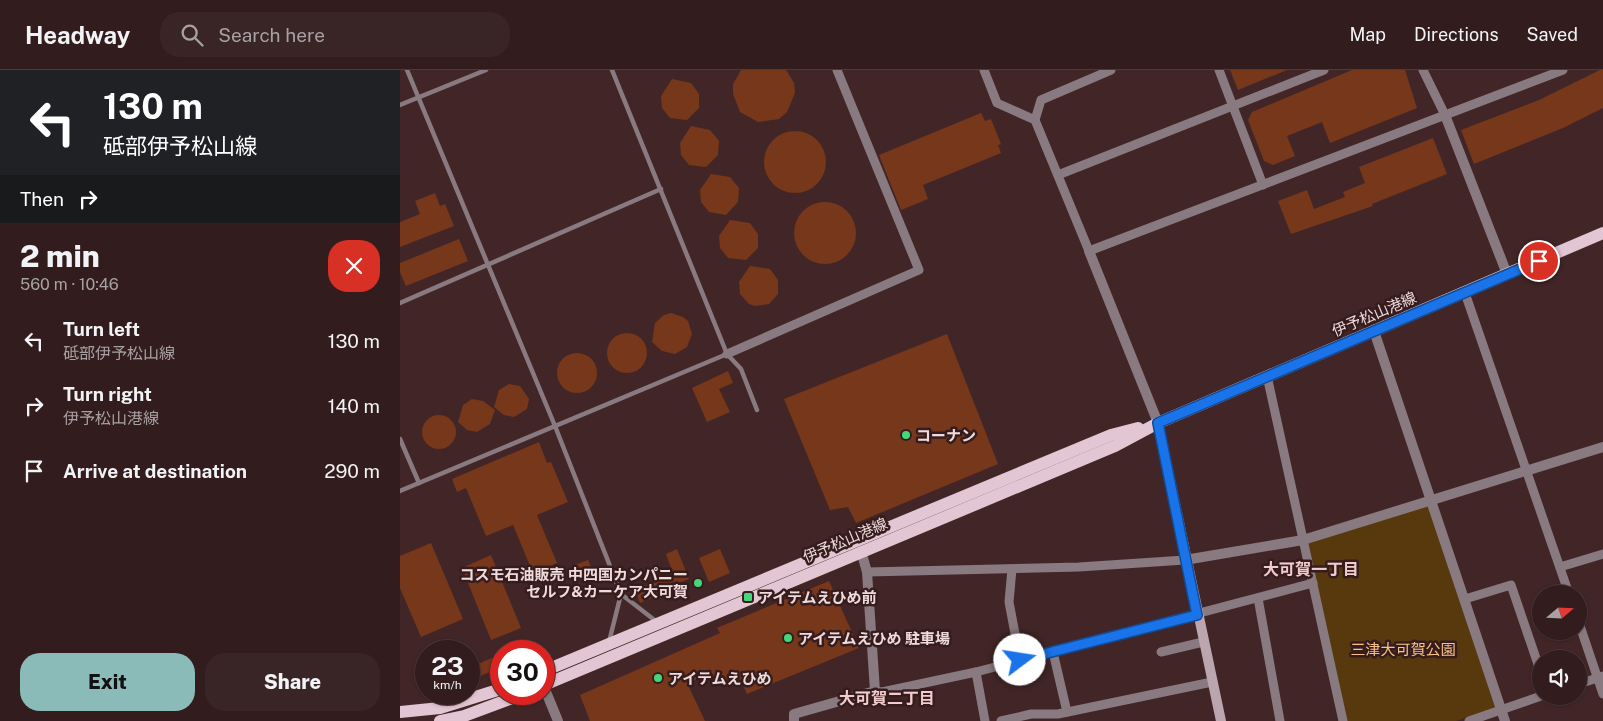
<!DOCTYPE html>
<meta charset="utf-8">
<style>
body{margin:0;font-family:"Public Sans","Noto Sans JP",sans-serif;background:#3a2526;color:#f1f3f6;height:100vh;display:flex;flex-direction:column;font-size:19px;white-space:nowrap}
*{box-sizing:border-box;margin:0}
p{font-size:16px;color:#a8a1a4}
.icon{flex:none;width:28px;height:28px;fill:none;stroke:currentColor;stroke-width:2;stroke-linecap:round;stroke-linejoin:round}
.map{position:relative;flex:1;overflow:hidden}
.details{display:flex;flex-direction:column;background:#321c1d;width:400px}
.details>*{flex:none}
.guide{background:#202124;color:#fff;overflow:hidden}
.needle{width:32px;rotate:71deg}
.fabs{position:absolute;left:1132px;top:515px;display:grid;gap:10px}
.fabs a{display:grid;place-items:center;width:55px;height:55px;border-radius:50%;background:#321c1d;box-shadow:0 1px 4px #0004,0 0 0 1px #4d3a3b;font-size:25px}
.speed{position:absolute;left:15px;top:570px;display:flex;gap:10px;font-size:25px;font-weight:700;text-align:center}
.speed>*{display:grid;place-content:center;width:65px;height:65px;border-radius:50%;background:#321c1d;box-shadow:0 1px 4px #0004,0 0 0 1px #4d3a3b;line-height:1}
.speed small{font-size:12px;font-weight:400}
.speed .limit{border:8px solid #d22;background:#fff;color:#111}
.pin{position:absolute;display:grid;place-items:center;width:42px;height:42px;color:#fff;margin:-21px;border:2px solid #fff;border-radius:50%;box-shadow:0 1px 5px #0007}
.me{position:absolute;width:55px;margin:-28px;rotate:76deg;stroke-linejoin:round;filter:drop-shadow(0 0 4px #0008)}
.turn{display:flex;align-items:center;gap:18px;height:105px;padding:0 20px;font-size:22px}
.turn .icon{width:65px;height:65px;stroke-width:2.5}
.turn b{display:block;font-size:35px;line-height:42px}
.then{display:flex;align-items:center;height:48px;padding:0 20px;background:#0003;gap:10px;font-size:19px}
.round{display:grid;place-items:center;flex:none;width:52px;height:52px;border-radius:20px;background:#3a2526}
.overview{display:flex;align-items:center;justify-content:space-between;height:85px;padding:0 20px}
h1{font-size:30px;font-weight:800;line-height:38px}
.cta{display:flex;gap:10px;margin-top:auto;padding:10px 20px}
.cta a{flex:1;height:58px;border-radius:20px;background:#8bbbb9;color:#111;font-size:20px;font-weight:800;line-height:58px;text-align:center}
.cta a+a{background:#3a2526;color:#f1f3f6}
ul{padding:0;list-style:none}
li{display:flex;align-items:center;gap:15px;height:65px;padding:0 20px}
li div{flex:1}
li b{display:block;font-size:19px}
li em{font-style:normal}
header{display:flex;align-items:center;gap:30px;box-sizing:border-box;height:70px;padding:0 25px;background:#321c1d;border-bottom:1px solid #4d3a3b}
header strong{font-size:24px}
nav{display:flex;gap:28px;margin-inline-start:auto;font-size:18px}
.search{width:350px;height:45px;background:#3a2526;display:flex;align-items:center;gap:12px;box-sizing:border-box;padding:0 18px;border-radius:20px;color:#a8a1a4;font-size:19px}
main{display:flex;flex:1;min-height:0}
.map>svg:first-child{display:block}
.green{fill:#58390d}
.building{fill:#76371a}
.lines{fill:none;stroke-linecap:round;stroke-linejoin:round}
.service{stroke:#887a80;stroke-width:4.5}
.minor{stroke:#887a80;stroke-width:9}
.tertiary{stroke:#887a80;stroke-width:10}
.secondary{stroke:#bba5af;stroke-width:10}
.primary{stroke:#e3c6d3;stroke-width:12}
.route-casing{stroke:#114b97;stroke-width:12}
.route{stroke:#1a73e8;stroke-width:9}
.poi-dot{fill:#43d77b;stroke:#371c1e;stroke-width:2}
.labels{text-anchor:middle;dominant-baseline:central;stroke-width:5;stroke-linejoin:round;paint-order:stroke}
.street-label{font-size:15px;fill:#eedbdb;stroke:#371c1e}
.poi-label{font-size:15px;font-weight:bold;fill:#eedbdb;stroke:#371c1e;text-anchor:start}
.park-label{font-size:15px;fill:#f9c383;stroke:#371c1e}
.neighbourhood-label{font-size:16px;font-weight:bold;fill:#f2cccd;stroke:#371c1e}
</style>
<header>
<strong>Headway</strong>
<div class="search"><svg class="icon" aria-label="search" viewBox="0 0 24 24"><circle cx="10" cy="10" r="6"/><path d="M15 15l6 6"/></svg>Search here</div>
<nav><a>Map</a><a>Directions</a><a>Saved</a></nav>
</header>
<main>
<section class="details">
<div class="guide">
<div class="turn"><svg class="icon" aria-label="left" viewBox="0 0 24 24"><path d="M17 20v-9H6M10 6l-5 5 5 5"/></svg><div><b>130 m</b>砥部伊予松山線</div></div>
<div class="then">Then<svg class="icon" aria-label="right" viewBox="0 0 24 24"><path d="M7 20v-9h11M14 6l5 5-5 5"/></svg></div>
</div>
<div class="overview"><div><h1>2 min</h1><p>560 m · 10:46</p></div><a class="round" style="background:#d93025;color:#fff"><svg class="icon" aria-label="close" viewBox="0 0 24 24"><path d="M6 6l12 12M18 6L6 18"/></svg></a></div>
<ul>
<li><svg class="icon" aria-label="left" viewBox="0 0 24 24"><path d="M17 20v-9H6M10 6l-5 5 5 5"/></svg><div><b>Turn left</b><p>砥部伊予松山線</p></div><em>130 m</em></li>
<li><svg class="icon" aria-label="right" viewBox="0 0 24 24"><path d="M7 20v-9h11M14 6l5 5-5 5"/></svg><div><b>Turn right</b><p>伊予松山港線</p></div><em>140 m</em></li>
<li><svg class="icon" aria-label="arrive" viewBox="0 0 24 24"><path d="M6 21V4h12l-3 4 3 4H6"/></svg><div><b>Arrive at destination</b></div><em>290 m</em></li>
</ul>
<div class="cta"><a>Exit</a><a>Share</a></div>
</section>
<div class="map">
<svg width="1203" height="651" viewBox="0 0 1203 651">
<rect width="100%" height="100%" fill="#422627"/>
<polygon class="green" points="1030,435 1097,637 1056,651 945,651 906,472"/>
<g class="building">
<polygon points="341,0 386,0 394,13 395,23 387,42 379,49 358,52 340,42 333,24 333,14"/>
<polygon points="830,0 887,0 838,20"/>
<polygon points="952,0 1005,0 1017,38 930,73 922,52 887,66 895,86 873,95 864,91 848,50 852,42"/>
<polygon points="1200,0 1203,0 1203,38 1163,58 1074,94 1061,60 1139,30"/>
<polygon points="272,9 291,13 299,24 299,38 287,50 270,48 262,38 261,26"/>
<polygon points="581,43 585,51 591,49 601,74 598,75 601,83 523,115 528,129 501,140 479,85"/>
<polygon points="291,56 310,60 319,71 318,85 306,97 289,95 281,85 280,73"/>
<circle cx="395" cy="92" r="31"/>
<polygon points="1033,68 1047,104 972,134 973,136 891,164 878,131 907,120 914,139 945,127 943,122 965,113 959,97"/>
<polygon points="311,104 330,107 339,118 338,132 326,145 309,142 301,132 300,120"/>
<polygon points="35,123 40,136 45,134 54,156 0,177 0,152 20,144 15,131"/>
<circle cx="425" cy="163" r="31"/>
<polygon points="330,150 350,153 358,164 358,178 346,190 328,188 320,178 319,166"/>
<polygon points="59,169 68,191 6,216 0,202 0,193"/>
<polygon points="350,196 370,199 378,210 378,224 369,234 355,236 349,234 340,224 339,212"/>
<polygon points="271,243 283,247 288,251 292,264 287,277 275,284 262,281 252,272 255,253 264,245"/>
<circle cx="227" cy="283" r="20"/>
<polygon points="547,264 598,394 456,453 448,437 430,440 384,329"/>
<circle cx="177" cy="303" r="20"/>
<polygon points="328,301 333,313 319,319 330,342 307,352 292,318"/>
<polygon points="109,314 120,316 129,329 127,339 114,347 104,345 94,337 99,320"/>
<polygon points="72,329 83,331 95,340 90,354 77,362 67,360 58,352 63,335"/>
<circle cx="39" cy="362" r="17"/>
<polygon points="139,372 147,393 151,392 168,432 137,445 157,493 133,503 113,455 86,466 66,418 57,422 52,409"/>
<polygon points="31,473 63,549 21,567 0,518 0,486"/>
<polygon points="277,479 289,509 266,518 267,521 240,533 235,520 273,503 266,484"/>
<polygon points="320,479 330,503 309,512 299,488"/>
<polygon points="91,485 121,558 91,570 62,498"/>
<polygon points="188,490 192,499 176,505 172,496"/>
<polygon points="429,511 459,578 347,624 337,602 328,610 322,612 316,611 312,603 287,613 305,651 190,651 180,625 320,563 317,558"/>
<polygon points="94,587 99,598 69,611 69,598"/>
</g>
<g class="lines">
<g class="service">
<polyline points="7,0 155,356 221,524"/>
<polyline points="212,0 327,284 341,299 357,340"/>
<polyline points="0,35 86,0"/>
<polyline points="0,233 261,119"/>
<polyline points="0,369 19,413"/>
<polyline points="0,421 327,284"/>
<polyline points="209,572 221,524 257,552"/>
</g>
<g class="minor">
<polyline points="584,0 597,33 635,50 689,181 1163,0"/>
<polyline points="819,0 863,115"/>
<polyline points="1023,0 1045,45"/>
<polyline points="635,50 641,30 711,0"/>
<polyline points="658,105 924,0"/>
<polyline points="1065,223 1169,524"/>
<polyline points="327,284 519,200 437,0"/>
<polyline points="867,306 943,651"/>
<polyline points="1160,497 1203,484"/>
<polyline points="612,499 609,532 620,590"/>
<polyline points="467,502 679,497 785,490"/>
<polyline points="858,528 880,651"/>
<polyline points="1065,529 1111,515 1141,603"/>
<polyline points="1179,553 1203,624"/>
<polyline points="653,582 667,642"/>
<polyline points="761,582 803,572"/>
<polyline points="576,602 585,651"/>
<polyline points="1179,614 1203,606"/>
<polyline points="475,621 482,622 576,602 913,513"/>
<polyline points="601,651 631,644 658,644 812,612"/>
<polyline points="1069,651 1141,626"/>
</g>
<g class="tertiary">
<polyline points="1045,45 1107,204"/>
<polyline points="689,181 758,353"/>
<polyline points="974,261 1105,651"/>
<polyline points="785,490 903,470 1203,377"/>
<polyline points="144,617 158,651"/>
<polyline points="394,651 394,644 475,621 467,502 461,481"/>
</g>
<polyline class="secondary" points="758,353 821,651"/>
<g class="primary">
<polyline points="144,601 711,365 738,358"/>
<polyline points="144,615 715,376 758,353 1203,163"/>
<polyline points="0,642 40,638 101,619"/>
<polyline points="40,651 64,646 123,624"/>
</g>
</g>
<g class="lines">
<defs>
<polyline id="route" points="620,590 797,545 758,353 1139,191"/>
</defs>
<use href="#route" class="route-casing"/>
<use href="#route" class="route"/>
</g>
<g class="poi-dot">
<circle cx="506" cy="365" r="5"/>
<circle cx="298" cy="513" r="5"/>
<rect x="343" y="522" width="10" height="10" rx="2.5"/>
<circle cx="388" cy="568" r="5"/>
<circle cx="258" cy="608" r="5"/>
</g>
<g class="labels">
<g class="street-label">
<text transform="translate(974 244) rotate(-23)">伊予松山港線</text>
<text transform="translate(445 470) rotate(-23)">伊予松山港線</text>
</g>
<g class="poi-label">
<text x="516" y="365">コーナン</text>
<text x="288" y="504" text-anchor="end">コスモ石油販売 中四国カンパニー<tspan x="288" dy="17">セルフ&amp;カーケア大可賀</tspan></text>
<text x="358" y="527">アイテムえひめ前</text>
<text x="398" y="568">アイテムえひめ 駐車場</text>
<text x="268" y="608">アイテムえひめ</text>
</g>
<g class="park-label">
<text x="1003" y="579">三津大可賀公園</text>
</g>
<g class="neighbourhood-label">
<text x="911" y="499">大可賀一丁目</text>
<text x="487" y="628">大可賀二丁目</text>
</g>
</g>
</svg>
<div class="fabs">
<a><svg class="needle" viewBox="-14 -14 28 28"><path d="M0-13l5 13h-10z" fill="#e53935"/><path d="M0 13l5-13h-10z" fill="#a8a1a4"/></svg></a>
<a><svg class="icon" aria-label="sound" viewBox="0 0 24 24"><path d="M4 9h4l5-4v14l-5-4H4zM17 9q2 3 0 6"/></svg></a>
</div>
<div class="speed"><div>23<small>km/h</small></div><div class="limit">30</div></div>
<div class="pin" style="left:1139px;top:191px;background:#d93025"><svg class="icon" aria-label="arrive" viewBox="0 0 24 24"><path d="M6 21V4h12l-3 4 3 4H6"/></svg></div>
<svg class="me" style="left:620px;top:590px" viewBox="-20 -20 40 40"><circle r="19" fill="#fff"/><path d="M0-13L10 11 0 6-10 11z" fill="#1a73e8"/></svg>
</div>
</main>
